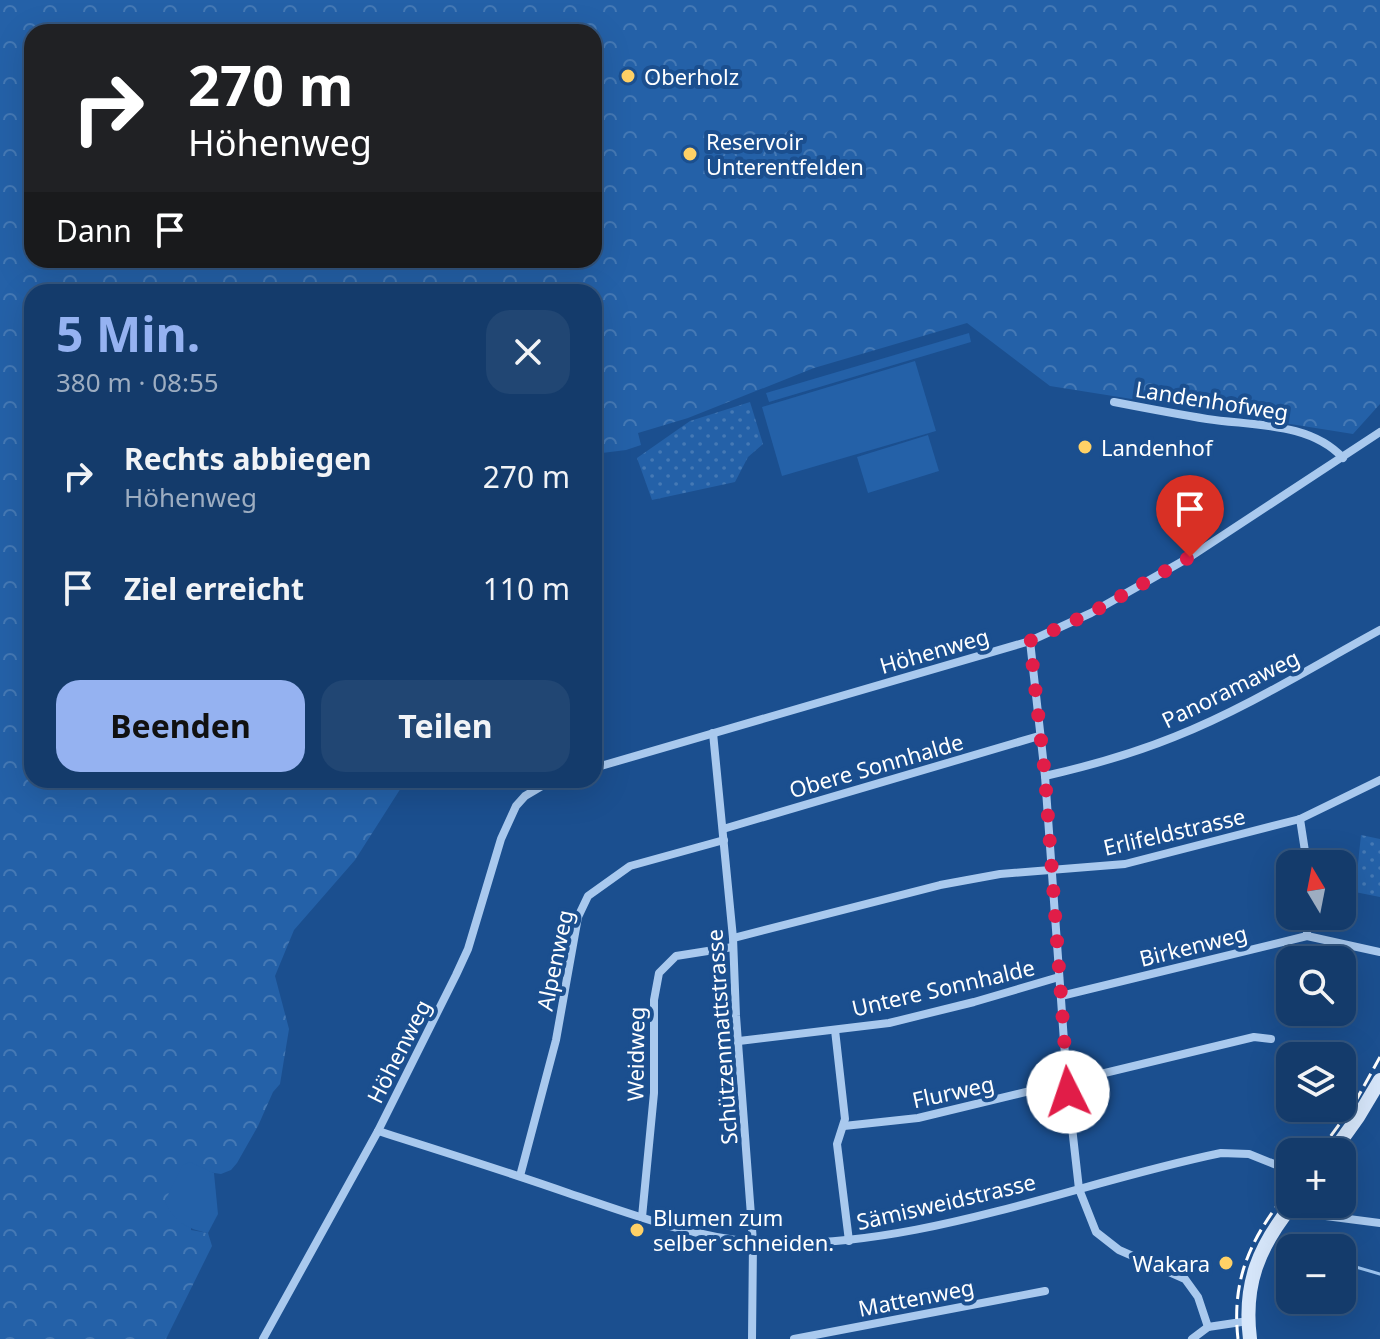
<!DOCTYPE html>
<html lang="de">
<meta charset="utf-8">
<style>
body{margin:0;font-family:"Noto Sans",sans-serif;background:#214673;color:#f1f3f6;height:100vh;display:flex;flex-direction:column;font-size:30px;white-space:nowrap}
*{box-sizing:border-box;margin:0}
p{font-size:26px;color:#9dadc1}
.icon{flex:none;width:44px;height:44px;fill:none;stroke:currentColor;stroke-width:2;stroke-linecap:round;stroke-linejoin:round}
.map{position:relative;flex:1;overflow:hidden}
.panel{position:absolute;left:24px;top:284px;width:578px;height:504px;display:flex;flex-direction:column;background:#143b6b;border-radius:24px;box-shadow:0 8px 32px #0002,0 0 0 2px #33557e}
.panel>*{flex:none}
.guide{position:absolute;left:24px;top:24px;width:578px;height:244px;border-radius:24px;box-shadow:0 8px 32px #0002,0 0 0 2px #33557e;background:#202124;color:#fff;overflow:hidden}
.needle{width:52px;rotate:350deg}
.fabs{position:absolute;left:1276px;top:850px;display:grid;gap:16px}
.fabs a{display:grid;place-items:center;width:80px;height:80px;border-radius:16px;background:#143b6b;box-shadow:0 8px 32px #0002,0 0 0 2px #33557e;font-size:40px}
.pin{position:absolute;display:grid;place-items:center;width:68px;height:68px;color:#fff;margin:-82px -34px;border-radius:50% 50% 50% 0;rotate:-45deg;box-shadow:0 0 8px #0007}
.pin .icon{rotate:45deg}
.me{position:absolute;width:88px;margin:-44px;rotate:356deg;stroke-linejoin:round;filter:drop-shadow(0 0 6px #0008)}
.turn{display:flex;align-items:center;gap:28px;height:168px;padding:0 32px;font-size:36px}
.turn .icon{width:104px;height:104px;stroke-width:2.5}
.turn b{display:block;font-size:56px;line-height:68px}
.then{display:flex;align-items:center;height:76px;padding:0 32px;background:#0003;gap:16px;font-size:30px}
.round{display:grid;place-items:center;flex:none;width:84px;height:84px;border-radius:24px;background:#214673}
.overview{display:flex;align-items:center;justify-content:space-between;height:136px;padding:0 32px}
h1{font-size:48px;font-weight:700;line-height:60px;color:#95b2f1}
.primary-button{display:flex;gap:16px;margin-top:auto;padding:16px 32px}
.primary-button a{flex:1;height:92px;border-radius:24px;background:#95b2f1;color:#111;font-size:32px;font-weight:700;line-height:92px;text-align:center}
.primary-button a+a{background:#214673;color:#f1f3f6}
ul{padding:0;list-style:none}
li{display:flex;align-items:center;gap:24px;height:112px;padding:0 32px}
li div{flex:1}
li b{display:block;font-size:30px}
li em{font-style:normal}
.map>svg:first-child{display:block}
.grass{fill:url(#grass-dots)}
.forest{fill:url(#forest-crowns);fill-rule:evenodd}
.park{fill:#2461a8}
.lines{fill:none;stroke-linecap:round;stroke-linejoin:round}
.stream{stroke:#9cc4f0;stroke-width:3}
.minor{stroke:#a9c9ee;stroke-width:8}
.secondary{stroke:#d6e6fa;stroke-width:14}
.rail{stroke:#fff;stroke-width:3;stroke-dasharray:14 6;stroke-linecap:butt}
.route{stroke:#e11d48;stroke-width:14;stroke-dasharray:0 25.2}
.poi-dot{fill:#ffd166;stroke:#1b4f8f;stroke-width:3}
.labels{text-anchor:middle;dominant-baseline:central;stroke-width:8;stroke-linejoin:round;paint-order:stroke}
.poi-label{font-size:22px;fill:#fff;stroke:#1b4f8f;text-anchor:start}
.street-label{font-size:22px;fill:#fff;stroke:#1b4f8f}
</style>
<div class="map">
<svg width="1380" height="1339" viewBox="0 0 1380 1339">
<defs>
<pattern id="grass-dots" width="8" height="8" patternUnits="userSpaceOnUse" patternTransform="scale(2)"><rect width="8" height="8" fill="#2461a8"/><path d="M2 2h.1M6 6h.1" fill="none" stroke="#4579b5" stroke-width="1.8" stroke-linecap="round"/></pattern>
<pattern id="forest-crowns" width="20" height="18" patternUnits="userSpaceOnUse" patternTransform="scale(2)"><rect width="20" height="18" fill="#2461a8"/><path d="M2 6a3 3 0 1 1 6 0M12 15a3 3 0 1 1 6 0" fill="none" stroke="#4579b5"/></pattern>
</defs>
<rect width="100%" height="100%" fill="#1b4f8f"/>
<g class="grass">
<polygon points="750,402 763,444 748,457 735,482 652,500 637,458 690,421"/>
<polygon points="1361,835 1380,839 1380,897 1355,892"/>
</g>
<path class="forest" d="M0,0H1380V404L1353,434L1050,386L967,323L814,368L688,418L638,433L641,445L626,450L594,454V292H32V780H406L355,860L294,930L275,976L289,1029L280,1084L273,1092L258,1126L237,1163L231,1170L221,1174L208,1172L190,1163L191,1230L208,1233L212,1246L166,1339H0ZM32,32H594V260H32Z"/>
<g class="park">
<polygon points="969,333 971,342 769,402 766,393"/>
<polygon points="915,361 936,431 782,476 762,407"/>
<polygon points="928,435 939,471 868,493 857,457"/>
<path d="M190,1162L214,1173L218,1214L208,1233C187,1229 173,1221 165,1201L183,1165Z"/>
</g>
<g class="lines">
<polyline class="stream" points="1342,1263 1380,1274"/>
<g class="minor">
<path d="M1114,402C1145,408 1176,414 1207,419C1253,426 1310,422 1343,458"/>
<polyline points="1030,641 1045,776 1067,1083 1079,1189 1096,1232 1119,1250 1185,1279 1198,1297 1208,1327"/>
<polyline points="713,733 733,938 736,1016 753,1242 752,1339"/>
<polyline points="594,768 1030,641 1091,613 1190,557 1380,432"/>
<path d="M1045,776C1089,766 1132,754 1174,737C1245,709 1312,667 1380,630"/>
<polyline points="1300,819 1307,864"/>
<polyline points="723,829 1039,736"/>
<polyline points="1307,936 1307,916"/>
<polyline points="733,938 940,885 1000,874 1125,864 1300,819 1380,780"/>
<polyline points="1061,996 1307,936 1380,952"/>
<polyline points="835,1030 845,1119 837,1144 849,1241"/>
<polyline points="739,1041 889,1023 974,1002 1059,977"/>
<polyline points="844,1126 918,1118 1254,1037 1271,1039"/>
<path d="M378,1131C441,1151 505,1171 568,1193C628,1213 690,1237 754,1242C910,1253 1070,1184 1221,1153L1249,1154L1289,1170"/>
<polyline points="520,1176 556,1040 578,917 588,896 630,866 724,840"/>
<polyline points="1287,1211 1380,1223"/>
<polyline points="642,1217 654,1093 654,1000 659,973 676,956 733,947"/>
<polyline points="263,1339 378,1131 456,975 468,949 501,839 516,806 525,796 552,780"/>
<polyline points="794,1339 1045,1291"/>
<polyline points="1192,1339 1208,1327 1248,1321"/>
</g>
<g class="secondary">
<polyline points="1333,1152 1358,1117 1380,1080"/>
<path d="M1250,1339C1243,1284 1259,1246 1293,1204"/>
</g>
<g class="rail">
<polyline points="1319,1152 1354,1104 1380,1057"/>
<path d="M1238,1339C1231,1277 1252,1236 1290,1189"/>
</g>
</g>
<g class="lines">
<polyline class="route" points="1068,1092 1045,776 1030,641 1091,613 1190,557"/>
</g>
<g class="poi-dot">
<circle cx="628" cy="76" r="8"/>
<circle cx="690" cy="154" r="8"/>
<circle cx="1085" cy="447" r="8"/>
<circle cx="637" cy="1230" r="8"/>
<circle cx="1226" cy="1263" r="8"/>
</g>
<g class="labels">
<g class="poi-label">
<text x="644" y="76">Oberholz</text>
<text x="706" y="141">Reservoir<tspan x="706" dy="25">Unterentfelden</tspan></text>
<text x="1101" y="447">Landenhof</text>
<text x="653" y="1217">Blumen zum<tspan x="653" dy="25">selber schneiden.</tspan></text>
<text x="1210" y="1263" text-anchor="end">Wakara</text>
</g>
<g class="street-label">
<text transform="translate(1212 400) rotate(9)">Landenhofweg</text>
<text transform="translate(934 650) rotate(-16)">Höhenweg</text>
<text transform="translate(1230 688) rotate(-26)">Panoramaweg</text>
<text transform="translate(876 765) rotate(-16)">Obere Sonnhalde</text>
<text transform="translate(1174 831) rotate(-13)">Erlifeldstrasse</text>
<text transform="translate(1193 945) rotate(-14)">Birkenweg</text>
<text transform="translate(554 960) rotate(-78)">Alpenweg</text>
<text transform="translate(943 987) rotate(-13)">Untere Sonnhalde</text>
<text transform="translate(721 1037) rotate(-94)">Schützenmattstrasse</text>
<text transform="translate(398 1051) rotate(-63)">Höhenweg</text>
<text transform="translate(635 1054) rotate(-89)">Weidweg</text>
<text transform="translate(953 1091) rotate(-12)">Flurweg</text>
<text transform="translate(946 1201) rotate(-13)">Sämisweidstrasse</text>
<text transform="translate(916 1297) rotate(-11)">Mattenweg</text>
</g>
</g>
</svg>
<div class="fabs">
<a><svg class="needle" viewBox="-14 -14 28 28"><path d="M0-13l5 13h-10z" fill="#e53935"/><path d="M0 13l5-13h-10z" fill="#9dadc1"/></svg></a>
<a><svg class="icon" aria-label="search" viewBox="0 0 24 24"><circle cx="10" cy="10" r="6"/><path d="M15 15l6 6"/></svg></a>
<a><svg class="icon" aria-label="layers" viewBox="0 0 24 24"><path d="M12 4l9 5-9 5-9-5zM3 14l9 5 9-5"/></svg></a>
<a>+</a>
<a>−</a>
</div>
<div class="pin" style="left:1190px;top:557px;background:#d93025"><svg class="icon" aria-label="arrive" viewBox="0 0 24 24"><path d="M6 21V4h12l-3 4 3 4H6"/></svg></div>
<svg class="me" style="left:1068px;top:1092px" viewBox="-20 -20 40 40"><circle r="19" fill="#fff"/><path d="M0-13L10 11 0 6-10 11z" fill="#e11d48"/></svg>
<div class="guide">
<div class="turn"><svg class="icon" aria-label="right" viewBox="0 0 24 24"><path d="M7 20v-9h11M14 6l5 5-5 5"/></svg><div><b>270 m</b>Höhenweg</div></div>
<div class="then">Dann<svg class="icon" aria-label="arrive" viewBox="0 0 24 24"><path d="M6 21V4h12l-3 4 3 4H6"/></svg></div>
</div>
<section class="panel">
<div class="overview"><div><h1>5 Min.</h1><p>380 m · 08:55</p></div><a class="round"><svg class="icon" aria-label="close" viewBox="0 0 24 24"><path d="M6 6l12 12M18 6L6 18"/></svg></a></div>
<ul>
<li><svg class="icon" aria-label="right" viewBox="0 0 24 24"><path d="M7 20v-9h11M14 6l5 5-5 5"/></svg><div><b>Rechts abbiegen</b><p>Höhenweg</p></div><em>270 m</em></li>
<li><svg class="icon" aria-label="arrive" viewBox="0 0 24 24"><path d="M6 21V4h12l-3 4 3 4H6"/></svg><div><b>Ziel erreicht</b></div><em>110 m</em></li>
</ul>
<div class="primary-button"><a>Beenden</a><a>Teilen</a></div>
</section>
</div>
